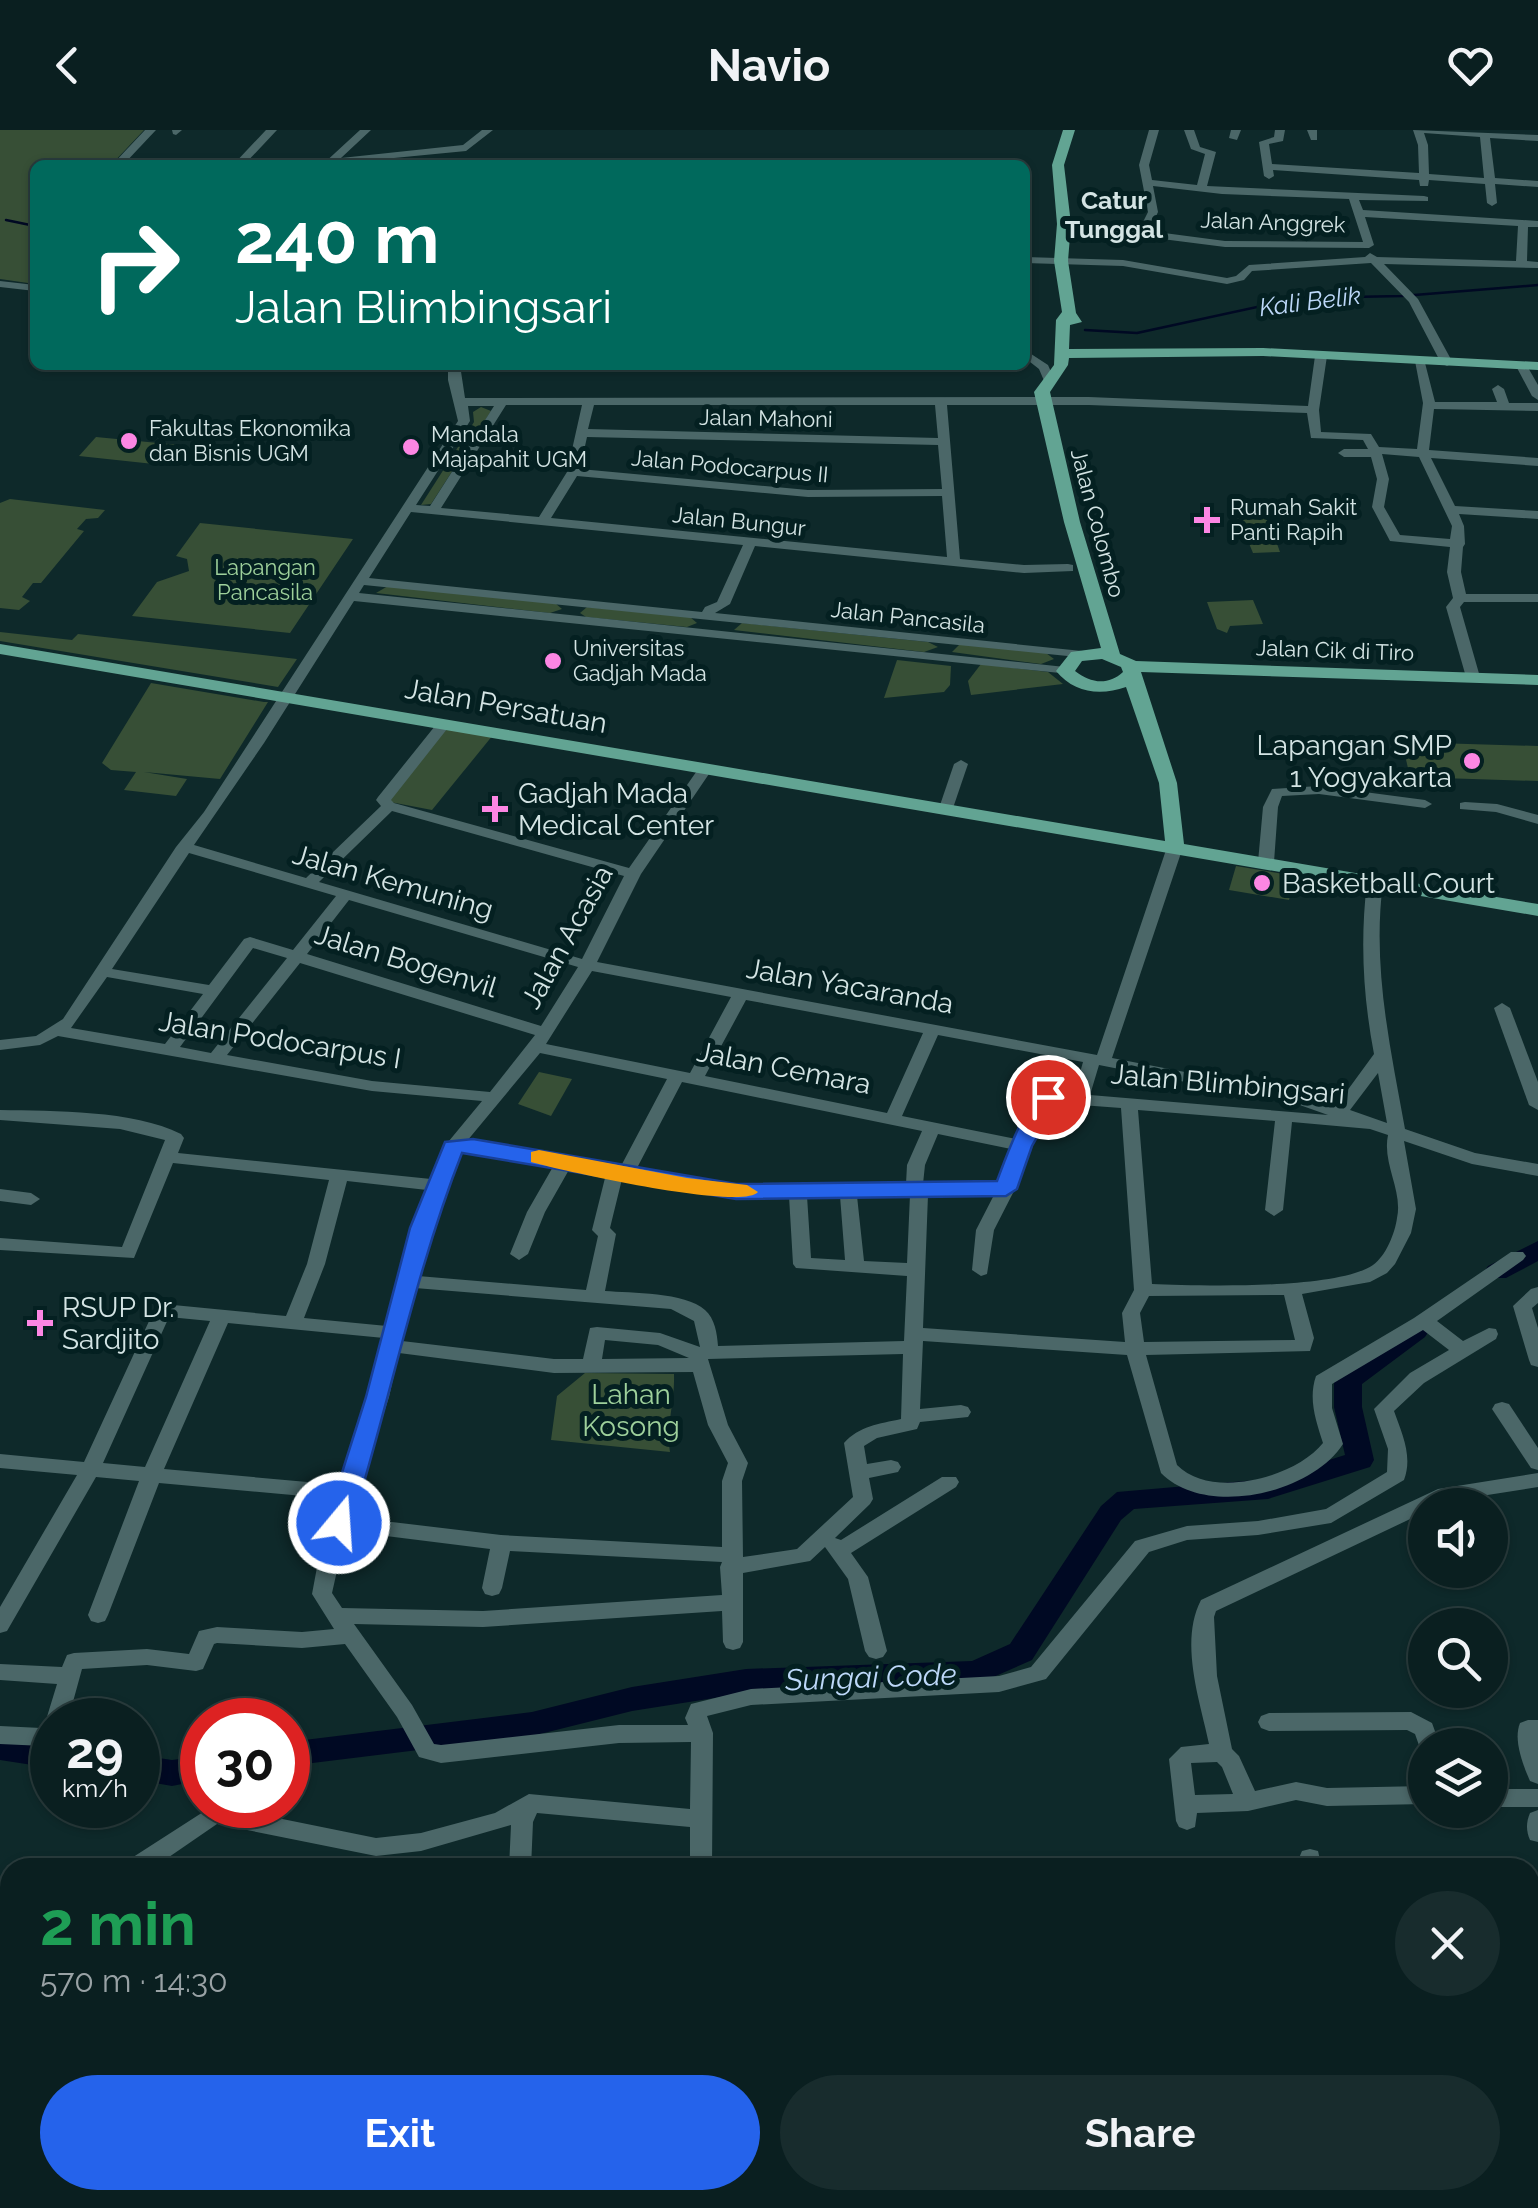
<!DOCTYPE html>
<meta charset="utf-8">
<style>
body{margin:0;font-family:Raleway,sans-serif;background:#182c2d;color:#f1f3f6;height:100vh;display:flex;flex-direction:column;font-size:38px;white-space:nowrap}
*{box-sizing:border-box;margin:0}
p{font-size:32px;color:#99a2a5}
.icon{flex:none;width:55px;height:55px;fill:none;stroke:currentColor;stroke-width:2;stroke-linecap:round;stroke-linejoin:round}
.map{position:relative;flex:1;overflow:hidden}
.sheet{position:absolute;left:0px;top:1728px;width:1540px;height:352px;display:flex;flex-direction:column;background:#0a1f20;border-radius:30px 30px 0 0;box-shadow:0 2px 8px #0004,0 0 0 2px #2a3d3e}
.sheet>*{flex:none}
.guide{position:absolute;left:30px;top:30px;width:1000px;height:210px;border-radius:15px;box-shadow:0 2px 8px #0004,0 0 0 2px #2a3d3e;background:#00695c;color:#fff;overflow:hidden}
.buttons{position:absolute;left:1408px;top:1358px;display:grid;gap:20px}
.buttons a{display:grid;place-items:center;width:100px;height:100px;border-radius:50%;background:#0a1f20;box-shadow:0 2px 8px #0004,0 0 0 2px #2a3d3e;font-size:50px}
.speed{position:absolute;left:30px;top:1568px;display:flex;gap:20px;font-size:50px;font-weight:700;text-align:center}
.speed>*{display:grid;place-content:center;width:130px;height:130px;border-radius:50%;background:#0a1f20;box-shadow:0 2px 8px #0004,0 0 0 2px #2a3d3e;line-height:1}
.speed small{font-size:25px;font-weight:400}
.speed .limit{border:15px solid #d22;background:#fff;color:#111}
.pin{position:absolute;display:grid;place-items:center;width:85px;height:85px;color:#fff;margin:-42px;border:5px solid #fff;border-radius:50%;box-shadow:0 2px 10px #0007}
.me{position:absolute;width:110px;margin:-55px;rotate:18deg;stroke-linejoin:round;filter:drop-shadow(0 0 8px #0008)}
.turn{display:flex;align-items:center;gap:35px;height:210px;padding:0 40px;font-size:45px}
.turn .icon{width:130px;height:130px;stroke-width:2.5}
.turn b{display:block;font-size:70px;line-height:85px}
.round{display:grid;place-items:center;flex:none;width:105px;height:105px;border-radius:52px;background:#182c2d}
.head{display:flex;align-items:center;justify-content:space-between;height:170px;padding:0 40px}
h1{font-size:60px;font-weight:700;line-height:75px;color:#1e9e55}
.action{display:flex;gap:20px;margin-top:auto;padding:20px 40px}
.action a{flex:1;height:115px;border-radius:60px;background:#2563eb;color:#fff;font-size:40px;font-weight:700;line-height:115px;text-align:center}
.action a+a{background:#182c2d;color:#f1f3f6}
header{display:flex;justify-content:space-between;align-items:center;height:130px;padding:0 40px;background:#0a1f20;font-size:45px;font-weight:700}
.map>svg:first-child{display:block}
.green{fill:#374f36}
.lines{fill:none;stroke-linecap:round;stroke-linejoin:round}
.stream{stroke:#000923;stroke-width:2.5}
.river{fill:#000923;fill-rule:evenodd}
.minor{fill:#4b6768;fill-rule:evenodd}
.major{fill:#62a493;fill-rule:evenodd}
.route{fill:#2563eb;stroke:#184099;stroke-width:2.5}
.slow{fill:#f59e0b}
.poi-dot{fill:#fc86e3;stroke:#042021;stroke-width:4}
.labels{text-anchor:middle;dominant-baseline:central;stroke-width:10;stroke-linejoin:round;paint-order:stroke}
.far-street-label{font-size:22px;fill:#d4e4e4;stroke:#042021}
.far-poi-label{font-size:22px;fill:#d4e4e4;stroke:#042021;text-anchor:start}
.far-park-label{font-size:22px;fill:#9ed09b;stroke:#042021}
.far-neighbourhood-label{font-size:25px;font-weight:bold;fill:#d4e4e4;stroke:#042021}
.far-water-label{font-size:25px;font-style:italic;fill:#bdd8f9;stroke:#042021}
.street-label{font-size:28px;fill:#d4e4e4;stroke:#042021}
.poi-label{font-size:28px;fill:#d4e4e4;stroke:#042021;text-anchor:start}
.park-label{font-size:28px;fill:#9ed09b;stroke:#042021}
.water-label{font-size:30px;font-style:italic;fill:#bdd8f9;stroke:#042021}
</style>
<header><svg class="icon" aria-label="back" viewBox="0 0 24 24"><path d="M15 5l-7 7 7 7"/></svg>Navio<svg class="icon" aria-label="heart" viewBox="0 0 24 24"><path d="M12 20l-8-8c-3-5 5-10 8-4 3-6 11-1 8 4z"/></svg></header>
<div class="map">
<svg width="1538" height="2078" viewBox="0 0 1538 2078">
<rect width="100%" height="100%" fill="#0e292a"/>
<g class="green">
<polygon points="0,0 144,0 111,35 35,35 35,154 0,149"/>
<polygon points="481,277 491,281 431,374 421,375 474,292 473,282"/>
<polygon points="96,307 179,315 163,335 79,326"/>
<polygon points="10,369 105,380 98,388 86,389 77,399 84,401 41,453 33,453 22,467 30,471 19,480 0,478 0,373"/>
<polygon points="1267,386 1280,422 1253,423 1238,387"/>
<polygon points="200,393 353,409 290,503 132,486 157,452 189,441 187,429 176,426"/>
<polygon points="388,456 555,473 562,479 550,483 376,463"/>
<polygon points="1253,470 1263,494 1230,496 1227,503 1217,499 1207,472"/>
<polygon points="587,477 690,487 697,493 687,497 586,487 580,483"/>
<polygon points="742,493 928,512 938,517 924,522 734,500"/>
<polygon points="0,502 72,510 78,504 297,529 278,557 0,511"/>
<polygon points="960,514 1046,523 1054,529 1041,534 952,522"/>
<polygon points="897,530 951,536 950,555 944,562 884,568"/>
<polygon points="981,534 1048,542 1063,554 971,565 968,551"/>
<polygon points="151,553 264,572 268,572 220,649 144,642 187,649 176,666 124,660 136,642 111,640 102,633"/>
<polygon points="447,596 493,605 432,680 385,671"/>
<polygon points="1402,612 1538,616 1538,651 1410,647"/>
<polygon points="1236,736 1296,746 1289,770 1229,760"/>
<polygon points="539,942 572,949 551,986 518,974"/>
<path d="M585,1243L674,1244C675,1272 666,1294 670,1322L551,1310L557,1266Z"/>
</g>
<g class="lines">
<g class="stream">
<polyline points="6,90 35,96"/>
<polyline points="1085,200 1137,203 1299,168 1402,166 1538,155"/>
</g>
<g class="river">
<polygon points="1538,1111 1538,1131 1506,1148 1488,1148 1484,1142 1488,1136"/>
<polygon points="1416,1192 1425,1195 1429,1201 1425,1207 1362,1254 1362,1277 1374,1330 1370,1337 1268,1369 1134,1379 1121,1390 1032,1530 975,1555 746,1563 632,1581 532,1606 288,1636 288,1612 532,1582 632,1557 746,1539 972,1531 1010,1514 1101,1376 1117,1362 1268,1349 1345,1325 1334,1277 1334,1250 1407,1195"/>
<polygon points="0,1606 52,1614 52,1638 0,1630"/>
<polygon points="138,1625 172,1630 202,1626 202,1650 172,1656 138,1650"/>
</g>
<g class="minor">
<polygon points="145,0 156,0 123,35 112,35"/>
<polygon points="172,0 182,0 176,5 173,4"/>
<polygon points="266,0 277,0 244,35 233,35"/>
<polygon points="360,0 371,0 341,28 463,15 482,0 493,0 466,21 322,35"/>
<path d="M1149,0H1159L1149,35L1152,50L1197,55L1205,24L1191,19L1184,0H1194L1200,17L1216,22L1207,56L1424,66L1428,67V71L1359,70L1363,80L1538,91V97H1528L1527,131L1538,132V138L1384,134L1418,169L1453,233L1447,236L1441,233L1409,172L1371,133L1252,141L1244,150L1227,154L1123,136L1025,133V127L1123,130L1227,148L1236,146L1249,135L1365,127L1370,123L1377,127L1516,131L1518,96L1365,87L1374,115L1369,118L1225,117L1060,96V92L1064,91L1139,100L1148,82L1139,35ZM1153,56L1222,64L1349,69L1363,112L1225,111L1149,101L1158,82Z"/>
<polygon points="1231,0 1241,0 1237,10 1229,8"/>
<path d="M1275,0H1285L1283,11L1269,14L1272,34L1419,43L1418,15L1413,0L1538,5V11L1490,8L1495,48L1538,51V57L1495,54L1497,73L1492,76L1487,73L1485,54L1429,50L1428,56H1420L1419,50L1273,40L1274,46L1269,49L1264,46L1259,12L1274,7ZM1424,3L1480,7L1484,48L1429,44L1428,15Z"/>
<polygon points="1307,0 1317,0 1317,10 1311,10"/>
<polygon points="0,151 35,155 35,161 0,157"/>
<polygon points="1025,220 1048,235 1055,251 1053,253 1045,253 1039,239 1025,228"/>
<path d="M1321,223L1327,226L1319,280L1321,302L1371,304L1379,317L1417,319L1423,273L1415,231L1425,233L1435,272H1497L1492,259L1498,255L1504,259L1509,273H1538V281L1434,279L1429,320L1538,328V336L1431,328L1455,376L1538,381V389L1459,384L1464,396L1465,414L1463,417L1461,442L1466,464H1538V472H1464L1460,477L1480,547L1478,550H1468L1466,547L1446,477L1453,468L1447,442L1450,417L1390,411L1372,377L1377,349L1371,327H1344L1338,323L1344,319H1368L1363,310L1311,308L1307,283L1089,275H947L960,429L1024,435L1068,434L1073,435V441L1024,443L755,416L730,474L715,483L1082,521L1087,522V528L364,455L359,463L1065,537L1070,538V544L354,471L264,613L194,715L306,748L381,676L376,670L378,667L439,591L444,590L451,594L391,670L394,673L629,738L701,635L706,634L713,638L641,744L597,832L1097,925L1167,717L1175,712L1183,717L1112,928L1300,964L1336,976L1374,924C1363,866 1360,811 1367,752L1375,747L1380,749L1383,752C1372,837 1390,916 1405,999L1475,1023L1538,1034V1046L1472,1034L1404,1011L1416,1079L1411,1103L1395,1134L1387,1143L1370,1152L1302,1164L1314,1208L1310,1221L1146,1225L1177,1335C1211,1370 1295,1348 1323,1313C1316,1291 1308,1269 1316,1246L1414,1188L1511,1122H1523L1526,1126L1523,1130L1437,1191L1463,1211L1489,1198L1496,1199L1498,1204L1496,1209L1424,1253L1394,1281C1402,1304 1413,1326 1404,1350L1331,1393L1258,1405L1187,1410L1149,1422L1046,1549L999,1562L751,1575L707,1586L713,1603L712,1738H690V1697L537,1683L533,1692L531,1738H509L511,1695L421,1721L376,1726L217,1694L153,1738H124L127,1731L214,1675L376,1708L421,1703L495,1683L529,1664L690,1679L691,1612L619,1613L441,1633L419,1627L397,1587L345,1514L302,1518L217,1513L214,1514L203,1539L196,1541L147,1535L82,1539L68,1590H52V1613L44,1616L0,1614V1596L41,1598L49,1595L46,1590L57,1554L0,1550V1534L62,1537L67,1525L74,1523L147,1519L189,1524L199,1501L217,1497L302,1502L334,1499L312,1464L321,1416L336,1369L159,1353L108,1485L105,1491L98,1493L91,1491L88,1485L139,1351L96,1347L7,1501L0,1503V1477L77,1345L0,1338V1324L84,1332L156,1176L163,1174L286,1186L307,1134L329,1050L173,1033L134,1128L0,1120V1108L122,1117L165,1010L120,999L0,990V980C54,981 133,980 181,1004L184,1008L178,1023L431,1049L444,1017L482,971L372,961L58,906L40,915L0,920V910L36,906L63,889L176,717L204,682L458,291L448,250V235H460L465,268L1089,267L1308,276L1315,226ZM506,275H582L567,342L539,387L441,378ZM594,275H935L938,308L588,299ZM468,276H494L430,376L416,375L470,291ZM587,307L938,315L942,359L808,360L580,339ZM1382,324L1419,327L1452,396L1450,409L1400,405L1384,377L1389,349ZM577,346L808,367L942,366L947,427L551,388ZM411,382L743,415L717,472L705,477L702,482L369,448ZM392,681L624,746L582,829L319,752ZM189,723L336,766L293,820L250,807L244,809L209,855L112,839ZM349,770L578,837L541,896L307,824ZM253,818L287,828L211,923L180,917ZM300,833L535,905L490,962L372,951L227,925ZM592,841L731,867L690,943L546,914ZM107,847L203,864L165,914L71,898ZM746,870L923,903L887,983L705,946ZM938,905L1083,932L1074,964L1043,963L1016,1009L902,986ZM540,923L667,949L621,1036L467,1011ZM1099,935L1297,974L1328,985L1090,965ZM1378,943L1387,993L1350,980ZM682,952L922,1001L907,1035L906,1054L736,1055L637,1038ZM1054,973L1121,978L1134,1160L1122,1183L1125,1212L923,1198L928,1065H994L976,1100L972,1140L981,1146L987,1144L994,1100L1015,1059L1030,1016ZM1138,980L1275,991L1265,1080L1274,1086L1283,1080L1292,992L1370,999L1388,1005C1382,1034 1403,1060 1397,1088C1395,1103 1386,1126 1373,1135C1336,1160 1199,1156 1152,1154ZM938,1004L1011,1019L999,1053L923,1054L925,1035ZM459,1023H479L554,1035L527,1082L510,1124L519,1130L528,1124L545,1082L570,1038L606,1044L592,1100L598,1106L586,1160L418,1146L430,1097ZM630,1048L736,1067L789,1066L793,1134L796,1138L907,1146L904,1211L718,1216C717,1203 715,1189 705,1180C685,1162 631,1163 605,1161L616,1104L610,1098L622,1049ZM347,1051L427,1060L412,1097L387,1196L304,1188L325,1134ZM910,1065L907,1133L864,1131L857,1066ZM807,1066H840L845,1130L811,1128ZM415,1158L671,1179L694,1191L700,1217L660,1203L597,1197L590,1198L583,1229H554L402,1211ZM1284,1165L1295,1210L1144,1212L1140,1183L1149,1166ZM169,1187L210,1191L145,1337L103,1333ZM228,1193L384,1208L369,1267L341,1355L164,1339ZM1423,1200L1449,1220L1410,1243L1374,1279L1388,1319L1387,1342L1326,1379L1258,1391L1187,1396L1135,1411L1031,1537L999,1546L751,1559L691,1574L685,1588L688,1595H619L441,1615L434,1614L412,1575L354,1494L483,1497L722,1481L723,1512L726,1518L733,1520L740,1518L743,1512V1443L810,1431L825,1417L848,1449L865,1521L869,1527L876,1529L883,1527L887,1521L868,1447L851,1423L956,1357L959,1352L956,1347H942L841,1410L835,1408L870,1374L873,1369L869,1348L898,1342L901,1337L898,1332L891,1330L867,1334L864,1316L877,1308L917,1299L920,1292L968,1287L971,1282L968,1277L961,1275L920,1279L923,1211L1127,1225L1161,1343C1205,1388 1311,1364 1343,1314L1332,1278V1254ZM605,1210L658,1215L689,1228L602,1229ZM399,1223L554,1243L693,1242L708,1295L728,1333L722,1351V1417L501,1405L350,1387L389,1267ZM903,1224L901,1289C879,1294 859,1296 844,1313L853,1367L797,1419L743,1427L742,1351L748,1333L728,1295L708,1229ZM346,1401L490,1419L482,1458L485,1464L492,1466L499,1464L502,1458L510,1421L722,1432L720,1437L722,1465L483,1481L342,1478L332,1463Z"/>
<polygon points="1522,233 1526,234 1538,255 1538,270 1532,266 1516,236"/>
<polygon points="961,630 968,634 953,678 951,681 941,681 939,678 954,634"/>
<polygon points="1319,656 1425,670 1432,674 1425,678 1319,664 1282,666 1278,677 1274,732 1271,735 1261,735 1258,732 1263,677 1272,659"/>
<polygon points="1465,672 1497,674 1538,685 1538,694 1496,682 1460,679 1460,673"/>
<polygon points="1502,873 1510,878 1538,952 1538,980 1529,975 1494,878"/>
<polygon points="0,1059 31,1063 40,1069 31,1075 0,1071"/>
<polygon points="1538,1157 1538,1173 1532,1178 1538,1198 1538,1237 1531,1235 1529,1230 1513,1176 1531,1159"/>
<polygon points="1502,1272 1509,1274 1538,1318 1538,1340 1531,1338 1492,1279 1495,1274"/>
<path d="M1538,1343V1357L1449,1371L1440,1375H1425V1382L1216,1481L1214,1487L1217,1546L1232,1619L1239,1626L1255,1661L1296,1652L1327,1658L1425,1656V1674L1327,1676L1296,1670L1248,1681L1197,1683L1195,1697L1187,1700L1179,1697L1176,1691L1169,1629L1181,1617L1209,1614C1200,1571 1179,1512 1201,1470L1438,1359ZM1217,1632L1222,1637L1233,1664L1195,1665L1191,1633Z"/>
<polygon points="1411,1582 1432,1593 1440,1615 1425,1615 1425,1622 1421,1621 1415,1604 1407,1600 1269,1601 1261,1598 1258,1592 1261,1586 1269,1583"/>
<path d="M1528,1590H1538V1654L1530,1651C1523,1635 1513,1610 1520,1593Z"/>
<rect x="1490" y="1659" width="48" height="18"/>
<path d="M1538,1680V1712L1530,1710C1526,1701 1526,1692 1530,1683Z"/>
<polygon points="1310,1719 1318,1721 1322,1738 1300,1738 1299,1728 1302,1721"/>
<polygon points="10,2004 10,2026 0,2027 0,2005"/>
<polygon points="190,2070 216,2070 214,2078 188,2078"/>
<polygon points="429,2070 455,2070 453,2078 427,2078"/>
<polygon points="782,2070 830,2070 834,2078 786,2078"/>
<polygon points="1314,2070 1363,2070 1359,2078 1310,2078"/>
<polygon points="1454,2070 1480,2070 1482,2078 1456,2078"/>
</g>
<g class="major">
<path d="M1063,0H1075L1064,35L1071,94L1068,131L1076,183L1082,192L1070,195L1069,219L1263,218L1538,232V240L1263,226L1069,228L1068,235L1050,262L1080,392L1120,524L1136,531L1538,545V555L1141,542L1177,653L1184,714L1538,774V786L0,524V514L1165,711L1159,653L1126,557C1100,566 1074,563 1056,541L1071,522L1101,518L1064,392L1034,262L1054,235L1056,190L1062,182L1054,131L1057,94L1052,35ZM1102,529L1121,537L1123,542C1108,556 1090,553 1075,541L1082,531Z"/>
<polygon points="0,1815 10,1816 10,1842 0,1841"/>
<rect x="1530" y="1835" width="8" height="26"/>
</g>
</g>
<path class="route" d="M1048,960L1060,967L1032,1016L1017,1059L1006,1066L736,1069L462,1023C415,1143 390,1270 352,1393L348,1400H330L326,1393L366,1267L410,1098L445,1012L473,1009L736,1054L997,1051C1005,1030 1027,966 1048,960Z"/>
<path class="slow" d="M539,1020L687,1048L747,1055L758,1062C742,1081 563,1041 531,1032V1022Z"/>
<g class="poi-dot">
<circle cx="129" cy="311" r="10"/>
<circle cx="411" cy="317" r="10"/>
<path d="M1202 375h10v10h10v10h-10v10h-10v-10h-10v-10h10z"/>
<circle cx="553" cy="531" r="10"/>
<circle cx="1472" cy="631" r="10"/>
<path d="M490 664h10v10h10v10h-10v10h-10v-10h-10v-10h10z"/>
<circle cx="1262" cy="753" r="10"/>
<path d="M35 1178h10v10h10v10h-10v10h-10v-10h-10v-10h10z"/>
</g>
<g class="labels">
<g class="far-street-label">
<text transform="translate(1273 92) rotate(2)">Jalan Anggrek</text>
<text transform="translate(766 288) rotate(1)">Jalan Mahoni</text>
<text transform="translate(730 336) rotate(5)">Jalan Podocarpus II</text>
<text transform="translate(739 391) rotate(6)">Jalan Bungur</text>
<text transform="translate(1098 393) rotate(75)">Jalan Colombo</text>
<text transform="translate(908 487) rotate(6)">Jalan Pancasila</text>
<text transform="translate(1335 520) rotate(2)">Jalan Cik di Tiro</text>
</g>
<g class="far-poi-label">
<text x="149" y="298">Fakultas Ekonomika<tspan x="149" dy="25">dan Bisnis UGM</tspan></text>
<text x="431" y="304">Mandala<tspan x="431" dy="25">Majapahit UGM</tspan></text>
<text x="1230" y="377">Rumah Sakit<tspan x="1230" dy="25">Panti Rapih</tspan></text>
<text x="573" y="518">Universitas<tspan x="573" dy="25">Gadjah Mada</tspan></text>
</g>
<g class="far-park-label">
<text x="265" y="437">Lapangan<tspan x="265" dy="25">Pancasila</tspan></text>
</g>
<g class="far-neighbourhood-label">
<text x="1114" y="70">Catur<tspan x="1114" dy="29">Tunggal</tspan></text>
</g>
<g class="far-water-label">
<text transform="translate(1310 171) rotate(-7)">Kali Belik</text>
</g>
<g class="street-label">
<text transform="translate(506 576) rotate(10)">Jalan Persatuan</text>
<text transform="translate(393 752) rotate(16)">Jalan Kemuning</text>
<text transform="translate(567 807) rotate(-61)">Jalan Acasia</text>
<text transform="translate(406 831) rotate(17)">Jalan Bogenvil</text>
<text transform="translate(850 856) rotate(10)">Jalan Yacaranda</text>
<text transform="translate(280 910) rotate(9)">Jalan Podocarpus I</text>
<text transform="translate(784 938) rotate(11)">Jalan Cemara</text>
<text transform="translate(1228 954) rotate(5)">Jalan Blimbingsari</text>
</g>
<g class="poi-label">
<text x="1452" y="615" text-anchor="end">Lapangan SMP<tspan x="1452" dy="32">1 Yogyakarta</tspan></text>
<text x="518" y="663">Gadjah Mada<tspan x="518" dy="32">Medical Center</tspan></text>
<text x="1282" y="753">Basketball Court</text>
<text x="62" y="1177">RSUP Dr.<tspan x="62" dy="32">Sardjito</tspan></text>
</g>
<g class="park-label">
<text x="631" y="1264">Lahan<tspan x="631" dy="32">Kosong</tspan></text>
</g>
<g class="water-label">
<text transform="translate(871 1547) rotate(-2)">Sungai Code</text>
</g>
</g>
</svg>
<div class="buttons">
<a><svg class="icon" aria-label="sound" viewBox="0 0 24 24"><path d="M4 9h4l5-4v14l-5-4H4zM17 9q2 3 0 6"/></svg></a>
<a><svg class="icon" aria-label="search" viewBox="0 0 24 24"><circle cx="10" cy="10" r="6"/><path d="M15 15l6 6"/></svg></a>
<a><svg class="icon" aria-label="layers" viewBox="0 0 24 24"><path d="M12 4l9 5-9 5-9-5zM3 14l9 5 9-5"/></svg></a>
</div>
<div class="speed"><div>29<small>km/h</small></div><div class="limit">30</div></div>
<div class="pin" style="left:1048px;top:967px;background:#d93025"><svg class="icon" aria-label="arrive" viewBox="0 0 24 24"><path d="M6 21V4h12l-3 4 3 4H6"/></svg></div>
<svg class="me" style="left:339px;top:1393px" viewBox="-20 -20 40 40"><circle r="17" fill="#2563eb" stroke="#fff" stroke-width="3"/><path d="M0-11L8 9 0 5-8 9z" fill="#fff"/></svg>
<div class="guide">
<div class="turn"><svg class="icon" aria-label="right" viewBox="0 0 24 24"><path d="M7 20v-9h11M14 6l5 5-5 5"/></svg><div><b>240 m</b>Jalan Blimbingsari</div></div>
</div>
<section class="sheet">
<div class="head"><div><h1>2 min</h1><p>570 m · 14:30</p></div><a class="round"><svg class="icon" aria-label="close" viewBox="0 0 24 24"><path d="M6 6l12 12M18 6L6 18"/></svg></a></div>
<div class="action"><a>Exit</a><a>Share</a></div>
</section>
</div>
